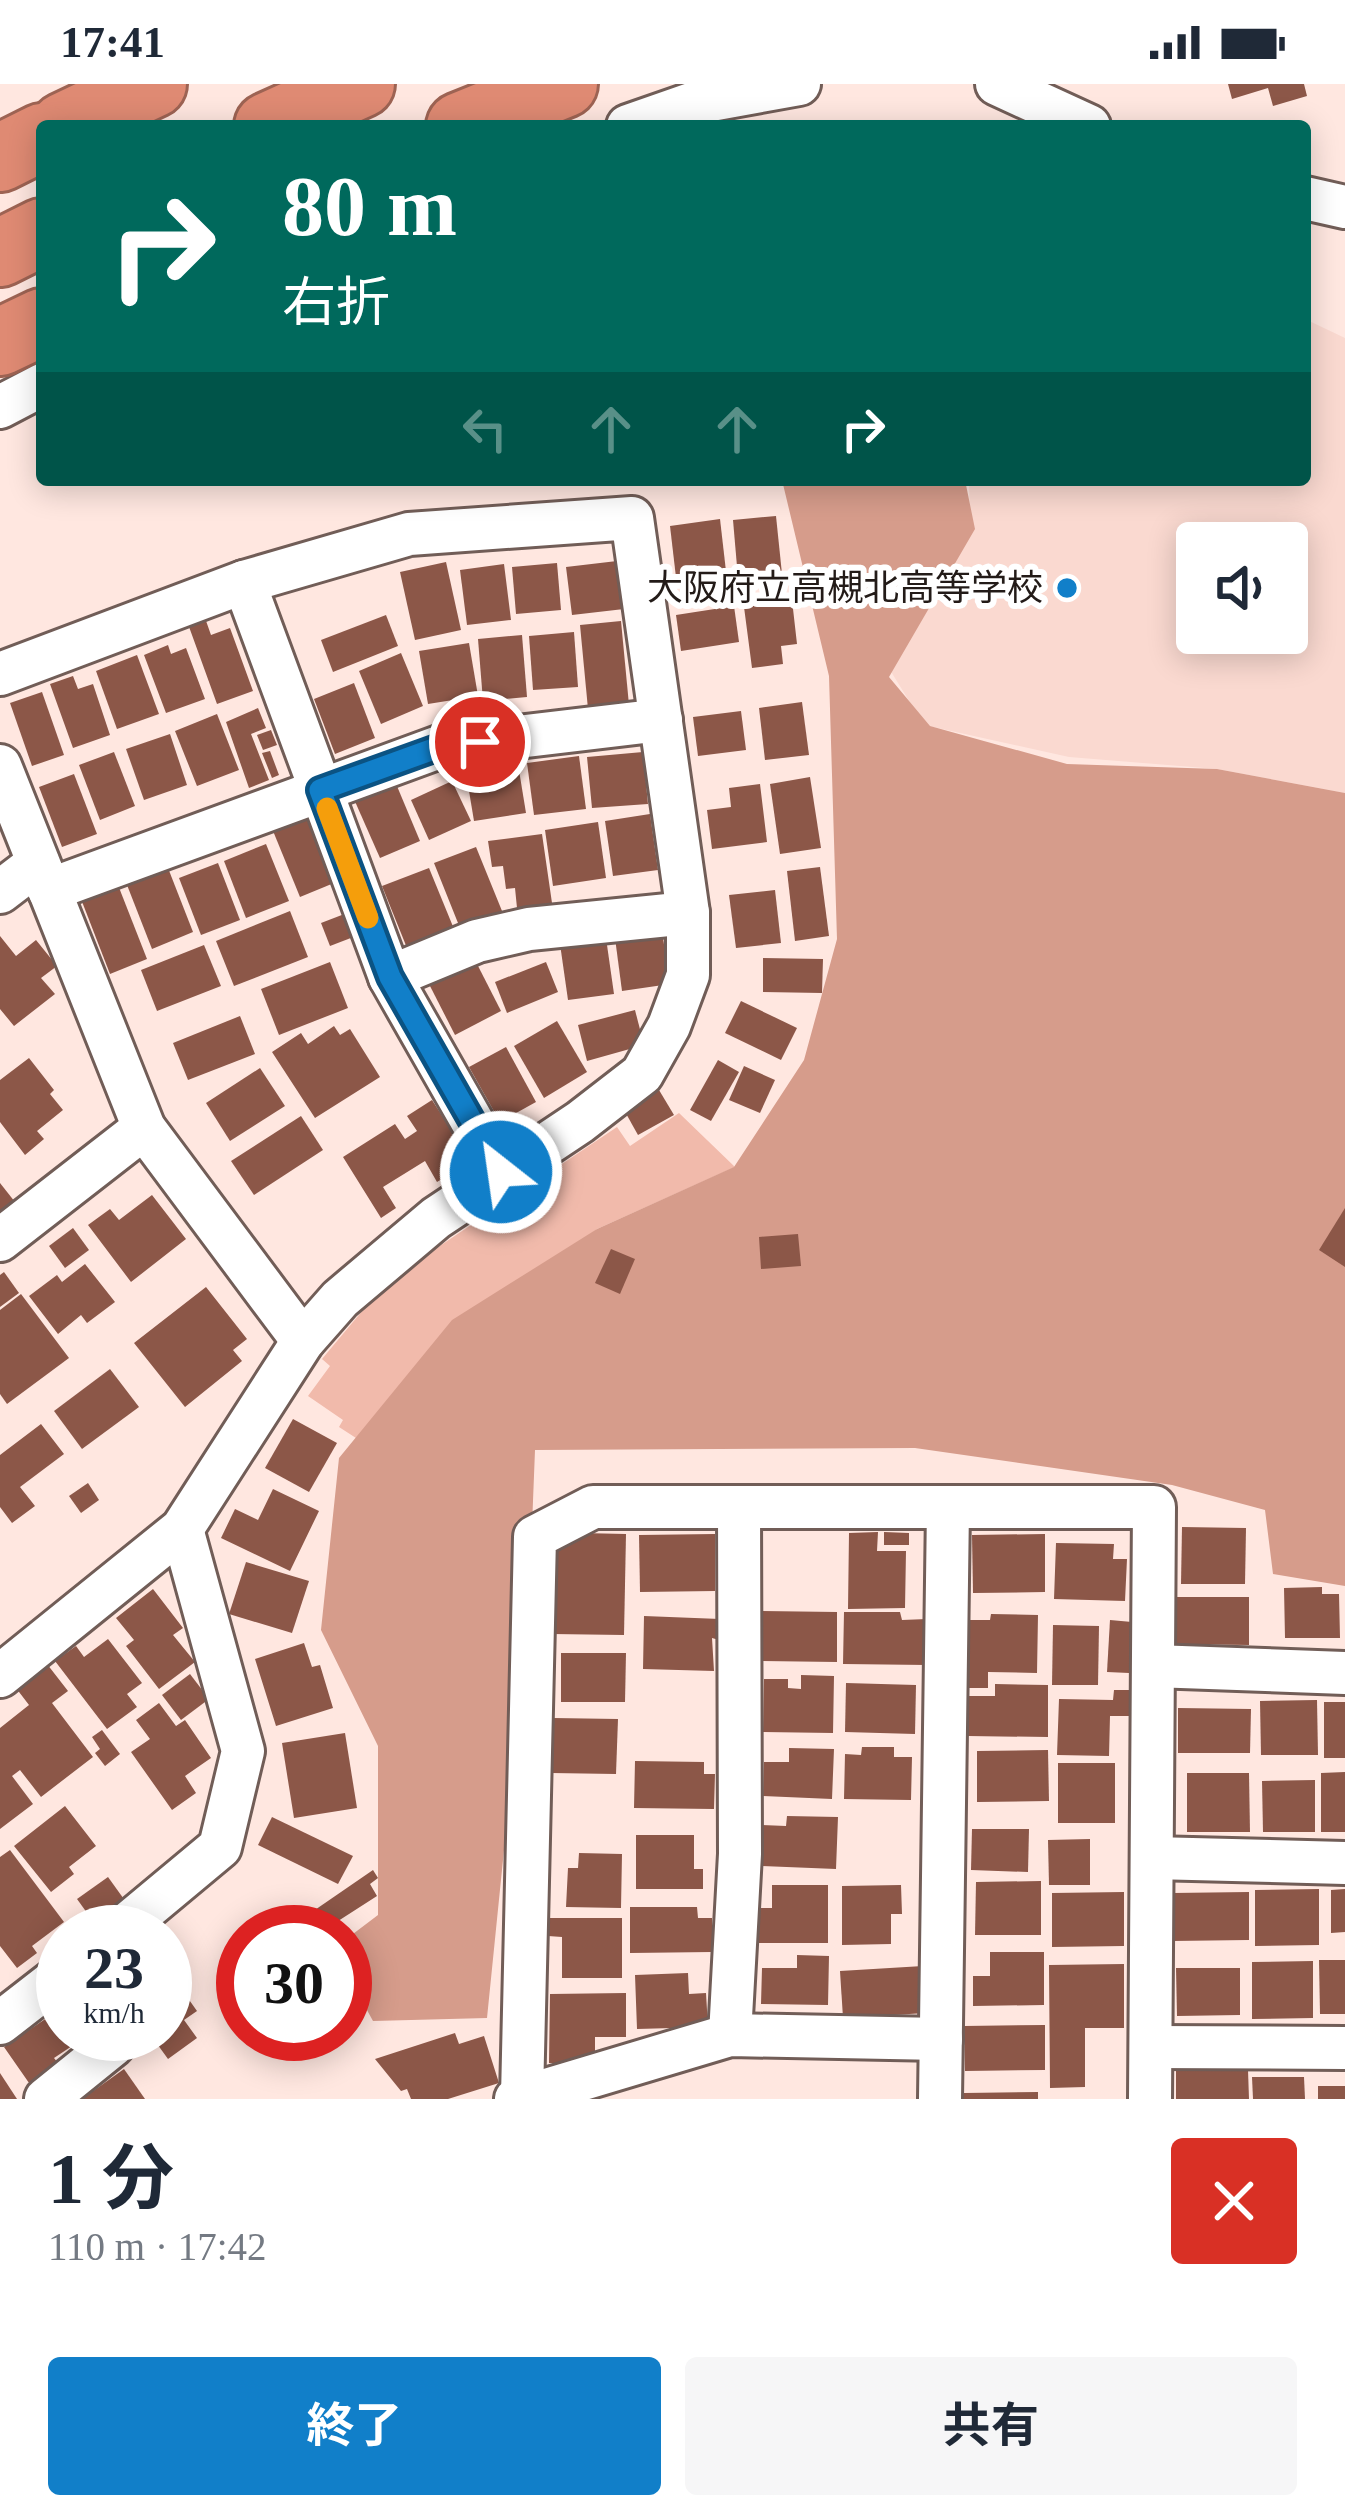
<!DOCTYPE html>
<html lang="ja">
<meta charset="utf-8">
<style>
body{margin:0;font-family:"Times New Roman","Noto Sans JP",serif;background:#f6f6f7;color:#1f2937;height:100vh;display:flex;flex-direction:column;font-size:45px;white-space:nowrap}
*{box-sizing:border-box;margin:0}
p{font-size:39px;color:#747a83}
.icon{flex:none;width:66px;height:66px;fill:none;stroke:currentColor;stroke-width:2;stroke-linecap:round;stroke-linejoin:round}
.map{position:relative;height:2015px;overflow:hidden}
.side{display:flex;flex-direction:column;background:#fff;flex:1}
.side>*{flex:none}
.top-card{position:absolute;left:36px;top:36px;width:1275px;height:366px;border-radius:12px;box-shadow:0 6px 30px #0003;background:#00695c;color:#fff;overflow:hidden}
.controls{position:absolute;left:1176px;top:438px;display:grid;gap:24px}
.controls a{display:grid;place-items:center;width:132px;height:132px;border-radius:12px;background:#fff;box-shadow:0 6px 30px #0003;font-size:60px}
.speed{position:absolute;left:36px;top:1821px;display:flex;gap:24px;font-size:60px;font-weight:700;text-align:center}
.speed>*{display:grid;place-content:center;width:156px;height:156px;border-radius:50%;background:#fff;box-shadow:0 6px 30px #0003;line-height:1}
.speed small{font-size:30px;font-weight:400}
.speed .limit{border:18px solid #d22;background:#fff;color:#111}
.pin{position:absolute;display:grid;place-items:center;width:102px;height:102px;color:#fff;margin:-51px;border:6px solid #fff;border-radius:50%;box-shadow:0 3px 12px #0007}
.me{position:absolute;width:132px;margin:-66px;rotate:330deg;stroke-linejoin:round;filter:drop-shadow(0 0 9px #0008)}
.turn{display:flex;align-items:center;gap:42px;height:252px;padding:0 48px;font-size:54px}
.turn .icon{width:156px;height:156px;stroke-width:2.5}
.turn b{display:block;font-size:84px;line-height:102px}
.lanes{display:flex;align-items:center;height:114px;padding:0 48px;background:#0003;justify-content:center;gap:60px;direction:ltr}
.lanes .off{opacity:.35}
.round{display:grid;place-items:center;flex:none;width:126px;height:126px;border-radius:12px;background:#f6f6f7}
.head{display:flex;align-items:center;justify-content:space-between;height:204px;padding:0 48px}
h1{font-size:72px;font-weight:700;line-height:90px}
.action{display:flex;gap:24px;margin-top:auto;padding:24px 48px}
.action a{flex:1;height:138px;border-radius:12px;background:#117fc9;color:#fff;font-size:48px;font-weight:700;line-height:138px;text-align:center}
.action a+a{background:#f6f6f7;color:#1f2937}
.status{display:flex;justify-content:space-between;align-items:center;height:84px;padding:0 60px;background:#fff;direction:ltr}
.status svg{height:33px;fill:currentColor}
.map>svg:first-child{display:block}
.built{fill:#fad9d0;fill-rule:evenodd}
.green{fill:#f1baab}
.forest{fill:#d69c8b}
.building{fill:#8c5748}
.lines{fill:none;stroke-linecap:round;stroke-linejoin:round}
.street-casing{stroke:#715d57;stroke-width:48}
.highway-casing{stroke:#9d6353;stroke-width:72}
.street{stroke:#fff;stroke-width:42}
.highway{stroke:#df8a73;stroke-width:66}
.route-casing{stroke:#0b5383;stroke-width:30}
.route{stroke:#117fc9;stroke-width:21}
.slow{stroke:#f59e0b;stroke-width:21}
.poi-dot{fill:#117fc9;stroke:#fff;stroke-width:4.5}
.labels{text-anchor:middle;dominant-baseline:central;stroke-width:12;stroke-linejoin:round;paint-order:stroke}
.poi-label{font-size:36px;fill:#231b18;stroke:#fff;text-anchor:end}
</style>
<div class="status"><b>17:41</b><svg viewBox="0 0 49 12"><path d="M0 12V9h3v3zM5 12V6h3v6zM10 12V3h3v9zM15 12V0h3v12zM26 1h20v11H26zM47 4h2v5h-2z"/></svg></div>
<div class="map">
<svg width="1345" height="2015" viewBox="0 0 1345 2015">
<rect width="100%" height="100%" fill="#ffe7e0"/>
<path class="built" d="M1305,235L1345,254V709L1217,685L1069,673L924,641L890,586L970,445L969,396H1305ZM1197,459H1287V549H1197Z"/>
<polygon class="green" points="679,1029 735,1083 597,1145 356,1354 339,1343 343,1336 308,1312 330,1282 322,1275 363,1226 407,1184 617,1043 630,1062"/>
<polygon class="forest" points="782,396 965,396 975,445 889,593 930,642 1067,680 1217,685 1345,709 1345,1502 1273,1490 1265,1426 1172,1401 915,1364 535,1366 529,1519 487,1934 373,1937 345,1886 345,1856 378,1831 378,1662 321,1546 339,1374 452,1236 597,1145 734,1083 804,976 837,855 829,592"/>
<g class="building">
<polygon points="1228,0 1304,0 1307,12 1273,22 1268,4 1232,15"/>
<polygon points="776,432 782,490 738,494 733,436"/>
<polygon points="720,435 727,496 677,502 670,442"/>
<polygon points="617,477 624,525 572,531 566,483"/>
<polygon points="446,478 461,546 415,556 400,488"/>
<polygon points="557,479 561,526 516,530 512,483"/>
<polygon points="504,480 511,536 467,541 460,486"/>
<polygon points="792,516 797,560 781,562 783,580 752,584 744,523"/>
<polygon points="734,522 739,558 681,567 676,531"/>
<polygon points="386,531 398,562 333,588 321,556"/>
<polygon points="205,534 211,551 230,544 253,607 217,620 188,540"/>
<polygon points="621,537 629,621 588,625 580,541"/>
<polygon points="574,548 578,603 533,606 529,552"/>
<polygon points="522,551 527,613 483,617 478,555"/>
<polygon points="469,559 478,612 428,620 419,567"/>
<polygon points="168,561 171,570 186,564 205,615 166,629 144,571"/>
<polygon points="401,569 423,622 381,640 359,587"/>
<polygon points="137,571 159,630 117,645 96,587"/>
<polygon points="73,592 78,605 93,600 110,651 73,664 50,600"/>
<polygon points="354,599 375,654 335,670 314,615"/>
<polygon points="42,608 64,671 32,682 10,619"/>
<polygon points="802,618 809,671 765,676 759,624"/>
<polygon points="258,624 266,644 251,650 269,696 249,704 226,638"/>
<polygon points="741,627 746,666 698,672 693,633"/>
<polygon points="217,630 239,686 197,702 175,647"/>
<polygon points="271,646 277,661 263,666 257,651"/>
<polygon points="170,650 187,701 144,716 126,665"/>
<polygon points="270,667 279,691 272,694 262,669"/>
<polygon points="114,668 135,722 100,736 79,681"/>
<polygon points="643,668 648,720 592,724 587,673"/>
<polygon points="579,672 586,725 534,731 527,679"/>
<polygon points="517,674 526,729 474,737 465,683"/>
<polygon points="74,690 97,750 62,763 39,703"/>
<polygon points="810,693 821,764 780,770 770,700"/>
<polygon points="394,695 420,757 380,774 353,713"/>
<polygon points="452,697 471,737 429,756 411,716"/>
<polygon points="760,700 767,758 712,765 707,726 731,723 729,704"/>
<polygon points="306,728 334,799 300,813 271,742"/>
<polygon points="650,730 658,786 613,792 605,737"/>
<polygon points="598,738 606,794 553,802 545,746"/>
<polygon points="542,750 552,819 517,824 515,804 506,805 503,782 492,783 488,757"/>
<polygon points="266,760 289,817 246,834 224,777"/>
<polygon points="476,763 502,827 460,844 434,779"/>
<polygon points="218,779 240,836 201,851 179,794"/>
<polygon points="820,783 829,852 795,857 787,787"/>
<polygon points="168,784 193,848 152,865 127,801"/>
<polygon points="429,784 454,845 407,864 382,802"/>
<polygon points="118,801 147,875 110,890 81,815"/>
<polygon points="775,806 781,859 736,864 729,811"/>
<polygon points="290,827 308,873 234,902 216,857"/>
<polygon points="347,829 356,852 330,862 321,839"/>
<polygon points="662,847 670,900 622,907 615,854"/>
<polygon points="0,852 16,872 36,856 57,882 41,894 55,910 14,942 0,925"/>
<polygon points="606,854 614,910 568,916 560,860"/>
<polygon points="204,861 221,902 157,927 141,886"/>
<polygon points="763,874 823,875 822,909 763,908"/>
<polygon points="330,878 348,924 279,951 261,905"/>
<polygon points="476,878 501,927 455,951 430,902"/>
<polygon points="546,878 558,908 507,929 495,898"/>
<polygon points="741,917 797,944 781,976 725,949"/>
<polygon points="635,926 644,961 587,977 578,941"/>
<polygon points="240,932 255,970 188,996 173,959"/>
<polygon points="557,937 587,988 544,1014 514,962"/>
<polygon points="334,942 340,951 350,945 380,993 315,1034 272,968 301,949 308,960"/>
<polygon points="506,963 536,1018 500,1038 469,983"/>
<polygon points="29,974 54,1006 50,1010 63,1026 37,1047 44,1055 25,1071 0,1038 0,996"/>
<polygon points="718,976 739,988 711,1037 690,1026"/>
<polygon points="744,982 775,996 760,1029 729,1016"/>
<polygon points="260,984 285,1022 230,1057 206,1019"/>
<polygon points="659,1006 674,1031 638,1051 624,1026"/>
<polygon points="432,1016 457,1055 449,1060 463,1082 437,1098 425,1077 383,1103 396,1124 381,1134 343,1073 395,1040 405,1055 417,1047 407,1032"/>
<polygon points="301,1032 323,1066 254,1111 231,1077"/>
<polygon points="0,1099 15,1118 0,1130"/>
<polygon points="152,1111 186,1155 131,1198 88,1141 110,1125 119,1136"/>
<polygon points="1345,1124 1345,1183 1319,1166"/>
<polygon points="73,1144 89,1166 65,1184 49,1162"/>
<polygon points="798,1150 801,1182 761,1185 759,1153"/>
<polygon points="611,1165 635,1175 620,1210 595,1199"/>
<polygon points="85,1180 115,1218 87,1239 81,1231 58,1250 29,1212 57,1191 62,1198"/>
<polygon points="4,1188 19,1209 0,1223 0,1191"/>
<polygon points="206,1203 247,1255 233,1266 242,1277 185,1323 134,1259"/>
<polygon points="21,1210 69,1274 7,1320 0,1310 0,1226"/>
<polygon points="110,1285 139,1323 82,1365 54,1327"/>
<polygon points="293,1335 337,1359 309,1408 265,1384"/>
<polygon points="41,1340 64,1370 20,1403 35,1422 12,1439 0,1423 0,1371"/>
<polygon points="88,1399 99,1416 81,1429 69,1412"/>
<polygon points="273,1405 319,1427 290,1487 221,1454 235,1425 258,1436"/>
<polygon points="1182,1443 1246,1444 1245,1500 1181,1500"/>
<polygon points="878,1448 877,1467 906,1467 905,1524 848,1525 849,1449"/>
<polygon points="884,1448 909,1449 909,1461 884,1461"/>
<polygon points="581,1449 626,1450 624,1551 552,1550 553,1468"/>
<polygon points="715,1450 715,1507 640,1508 639,1451"/>
<polygon points="1045,1450 1045,1508 973,1509 972,1451"/>
<polygon points="1056,1459 1114,1460 1113,1475 1127,1475 1125,1517 1054,1515"/>
<polygon points="246,1478 309,1497 292,1549 229,1530"/>
<polygon points="1322,1503 1322,1510 1339,1510 1340,1554 1285,1554 1284,1504"/>
<polygon points="153,1505 183,1544 173,1551 195,1578 159,1605 126,1562 134,1556 116,1534"/>
<polygon points="1177,1513 1249,1513 1249,1561 1176,1560"/>
<polygon points="756,1527 837,1528 837,1578 755,1577"/>
<polygon points="844,1528 900,1528 902,1536 927,1535 927,1581 843,1580"/>
<polygon points="991,1530 1038,1531 1037,1589 988,1588 988,1604 969,1604 969,1536 990,1536"/>
<polygon points="644,1532 720,1535 719,1556 712,1554 714,1587 643,1585"/>
<polygon points="1110,1536 1132,1538 1129,1589 1107,1588"/>
<polygon points="1053,1541 1099,1542 1098,1601 1052,1601"/>
<polygon points="108,1555 142,1599 127,1610 137,1623 107,1645 55,1577 76,1562 84,1573"/>
<polygon points="304,1559 312,1583 320,1581 333,1624 276,1642 255,1575"/>
<polygon points="561,1569 626,1569 625,1618 561,1618"/>
<polygon points="47,1580 68,1607 52,1619 93,1673 41,1713 20,1686 12,1692 33,1720 0,1745 0,1644 29,1621 16,1604"/>
<polygon points="190,1590 209,1615 181,1636 162,1611"/>
<polygon points="801,1591 834,1592 833,1649 763,1648 764,1595 788,1595 788,1604 801,1605"/>
<polygon points="846,1599 916,1601 915,1650 845,1648"/>
<polygon points="995,1600 1048,1601 1048,1653 968,1652 969,1612 995,1612"/>
<polygon points="1114,1606 1133,1606 1133,1632 1110,1632 1109,1672 1057,1671 1059,1615 1113,1616"/>
<polygon points="1317,1616 1318,1671 1261,1671 1260,1617"/>
<rect x="1324" y="1618" width="21" height="56"/>
<polygon points="159,1619 176,1642 185,1636 211,1674 185,1692 196,1709 172,1726 131,1668 150,1655 136,1636"/>
<polygon points="1178,1624 1251,1625 1250,1669 1178,1669"/>
<polygon points="553,1634 618,1635 616,1690 551,1689"/>
<polygon points="102,1646 120,1670 105,1682 95,1669 100,1665 92,1653"/>
<polygon points="345,1649 357,1724 294,1734 282,1659"/>
<polygon points="862,1663 894,1663 894,1673 912,1673 911,1716 844,1715 845,1670 861,1671"/>
<polygon points="789,1664 834,1665 832,1715 763,1712 764,1678 789,1678"/>
<polygon points="1048,1666 1049,1717 977,1718 977,1667"/>
<polygon points="635,1677 704,1678 704,1690 715,1690 714,1725 634,1724"/>
<rect x="1058" y="1679" width="57" height="60"/>
<polygon points="1345,1688 1345,1748 1321,1748 1321,1689"/>
<polygon points="1187,1689 1249,1689 1250,1748 1187,1748"/>
<polygon points="1315,1696 1315,1748 1263,1748 1262,1697"/>
<polygon points="65,1722 96,1762 69,1783 74,1790 51,1808 14,1762"/>
<polygon points="787,1732 838,1733 836,1785 759,1782 760,1741 786,1742"/>
<polygon points="272,1733 353,1772 338,1800 258,1761"/>
<polygon points="972,1745 1029,1745 1028,1788 971,1786"/>
<polygon points="636,1751 694,1751 694,1785 703,1785 703,1805 636,1805"/>
<polygon points="1090,1755 1090,1801 1049,1801 1048,1756"/>
<polygon points="10,1766 64,1838 32,1862 37,1869 17,1884 0,1862 0,1773"/>
<polygon points="579,1769 622,1770 621,1824 566,1823 568,1784 578,1784"/>
<polygon points="373,1786 378,1794 370,1800 377,1812 321,1848 309,1830"/>
<polygon points="108,1793 126,1818 95,1840 77,1815"/>
<polygon points="1041,1797 1041,1851 975,1851 976,1798"/>
<polygon points="772,1801 828,1801 828,1859 758,1859 758,1824 772,1824"/>
<polygon points="901,1801 902,1830 891,1830 891,1860 842,1861 842,1802"/>
<polygon points="1319,1805 1319,1861 1255,1862 1255,1806"/>
<polygon points="1345,1805 1345,1848 1331,1849 1331,1806"/>
<polygon points="1124,1808 1124,1862 1052,1863 1052,1809"/>
<polygon points="1249,1808 1249,1856 1172,1857 1172,1809"/>
<polygon points="630,1823 697,1823 698,1834 712,1834 712,1868 630,1869"/>
<polygon points="547,1834 622,1834 622,1894 562,1894 562,1853 548,1852"/>
<polygon points="990,1868 1044,1868 1044,1921 973,1922 973,1892 990,1892"/>
<polygon points="797,1871 829,1872 828,1921 761,1920 762,1884 797,1884"/>
<polygon points="1319,1876 1345,1876 1345,1930 1320,1930"/>
<polygon points="1313,1877 1313,1934 1252,1935 1252,1878"/>
<polygon points="1124,1880 1124,1944 1085,1944 1085,2003 1050,2004 1049,1881"/>
<polygon points="923,1882 926,1929 843,1934 840,1887"/>
<polygon points="1176,1884 1240,1884 1240,1931 1177,1932"/>
<polygon points="170,1889 197,1927 184,1936 197,1954 168,1975 155,1957 144,1966 132,1950 165,1950 165,1893"/>
<polygon points="688,1889 689,1910 706,1909 708,1943 637,1945 635,1891"/>
<polygon points="626,1909 626,1953 595,1953 595,1979 549,1979 550,1910"/>
<polygon points="63,1923 63,1950 90,1950 54,1974 58,1979 42,1990 49,2001 36,2009 4,1963"/>
<polygon points="1045,1941 1045,1986 965,1987 964,1942"/>
<polygon points="455,1949 459,1960 484,1952 499,1999 448,2015 411,2015 407,2005 401,2007 375,1975"/>
<polygon points="124,1985 145,2015 82,2015"/>
<polygon points="1176,1986 1248,1986 1249,2015 1176,2015"/>
<polygon points="0,1989 17,2015 0,2015"/>
<polygon points="1252,1993 1304,1993 1305,2015 1253,2015"/>
<rect x="1318" y="2002" width="27" height="13"/>
<polygon points="1038,2008 1038,2015 964,2015 964,2009"/>
</g>
<g class="lines">
<defs>
<g id="street">
<polyline points="997,0 1089,42"/>
<polyline points="628,42 694,19 799,0"/>
<polyline points="1305,114 1345,123"/>
<polyline points="0,323 42,301"/>
<polyline points="244,498 390,893 501,1088"/>
<polyline points="0,590 244,498 409,450 632,434 688,829 688,891 669,942 642,990 580,1038 436,1134 340,1215 303,1257 182,1445 0,1592"/>
<polyline points="0,682 144,1044 303,1257"/>
<polyline points="49,806 442,662 661,636"/>
<polyline points="0,808 38,779"/>
<polyline points="390,893 477,857 529,845 688,829"/>
<polyline points="0,1156 144,1044"/>
<polyline points="1153,1582 1345,1589"/>
<polyline points="1152,1774 1345,1779"/>
<polyline points="118,1848 220,1763 243,1667 182,1445"/>
<polyline points="0,1939 63,1890"/>
<polyline points="730,1951 740,1770 739,1423"/>
<polyline points="1151,1963 1345,1964"/>
<polyline points="522,2013 535,1453 593,1423 1154,1423 1150,2015"/>
<polyline points="46,2015 113,1961 105,1950"/>
<polyline points="516,2015 730,1951 941,1955"/>
<polyline points="940,2015 948,1423"/>
</g>
<g id="highway">
<polyline points="64,42 153,0"/>
<polyline points="268,42 361,0"/>
<polyline points="460,42 564,0"/>
<polyline points="0,74 42,53"/>
<polyline points="0,169 42,148"/>
<polyline points="0,258 42,238"/>
</g>
</defs>
<use href="#street" class="street-casing"/>
<use href="#highway" class="highway-casing"/>
<use href="#street" class="street"/>
<use href="#highway" class="highway"/>
</g>
<g class="lines">
<defs>
<polyline id="route" points="480,658 442,662 320,706 390,893 501,1088"/>
</defs>
<use href="#route" class="route-casing"/>
<use href="#route" class="route"/>
<polyline class="slow" points="327,724 368,834"/>
</g>
<circle class="poi-dot" cx="1067" cy="504" r="12"/>
<g class="labels">
<g class="poi-label">
<text x="1043" y="504">大阪府立高槻北高等学校</text>
</g>
</g>
</svg>
<div class="controls">
<a><svg class="icon" aria-label="sound" viewBox="0 0 24 24"><path d="M4 9h4l5-4v14l-5-4H4zM17 9q2 3 0 6"/></svg></a>
</div>
<div class="speed"><div>23<small>km/h</small></div><div class="limit">30</div></div>
<div class="pin" style="left:480px;top:658px;background:#d93025"><svg class="icon" aria-label="arrive" viewBox="0 0 24 24"><path d="M6 21V4h12l-3 4 3 4H6"/></svg></div>
<svg class="me" style="left:501px;top:1088px" viewBox="-20 -20 40 40"><circle r="17" fill="#117fc9" stroke="#fff" stroke-width="3"/><path d="M0-11L8 9 0 5-8 9z" fill="#fff"/></svg>
<div class="top-card">
<div class="turn"><svg class="icon" aria-label="right" viewBox="0 0 24 24"><path d="M7 20v-9h11M14 6l5 5-5 5"/></svg><div><b>80 m</b>右折</div></div>
<div class="lanes"><svg class="icon off" aria-label="left" viewBox="0 0 24 24"><path d="M17 20v-9H6M10 6l-5 5 5 5"/></svg><svg class="icon off" aria-label="ahead" viewBox="0 0 24 24"><path d="M12 20V5M6 11l6-6 6 6"/></svg><svg class="icon off" aria-label="ahead" viewBox="0 0 24 24"><path d="M12 20V5M6 11l6-6 6 6"/></svg><svg class="icon" aria-label="right" viewBox="0 0 24 24"><path d="M7 20v-9h11M14 6l5 5-5 5"/></svg></div>
</div>
</div>
<section class="side">
<div class="head"><div><h1>1 分</h1><p>110 m · 17:42</p></div><a class="round" style="background:#d93025;color:#fff"><svg class="icon" aria-label="close" viewBox="0 0 24 24"><path d="M6 6l12 12M18 6L6 18"/></svg></a></div>
<div class="action"><a>終了</a><a>共有</a></div>
</section>
